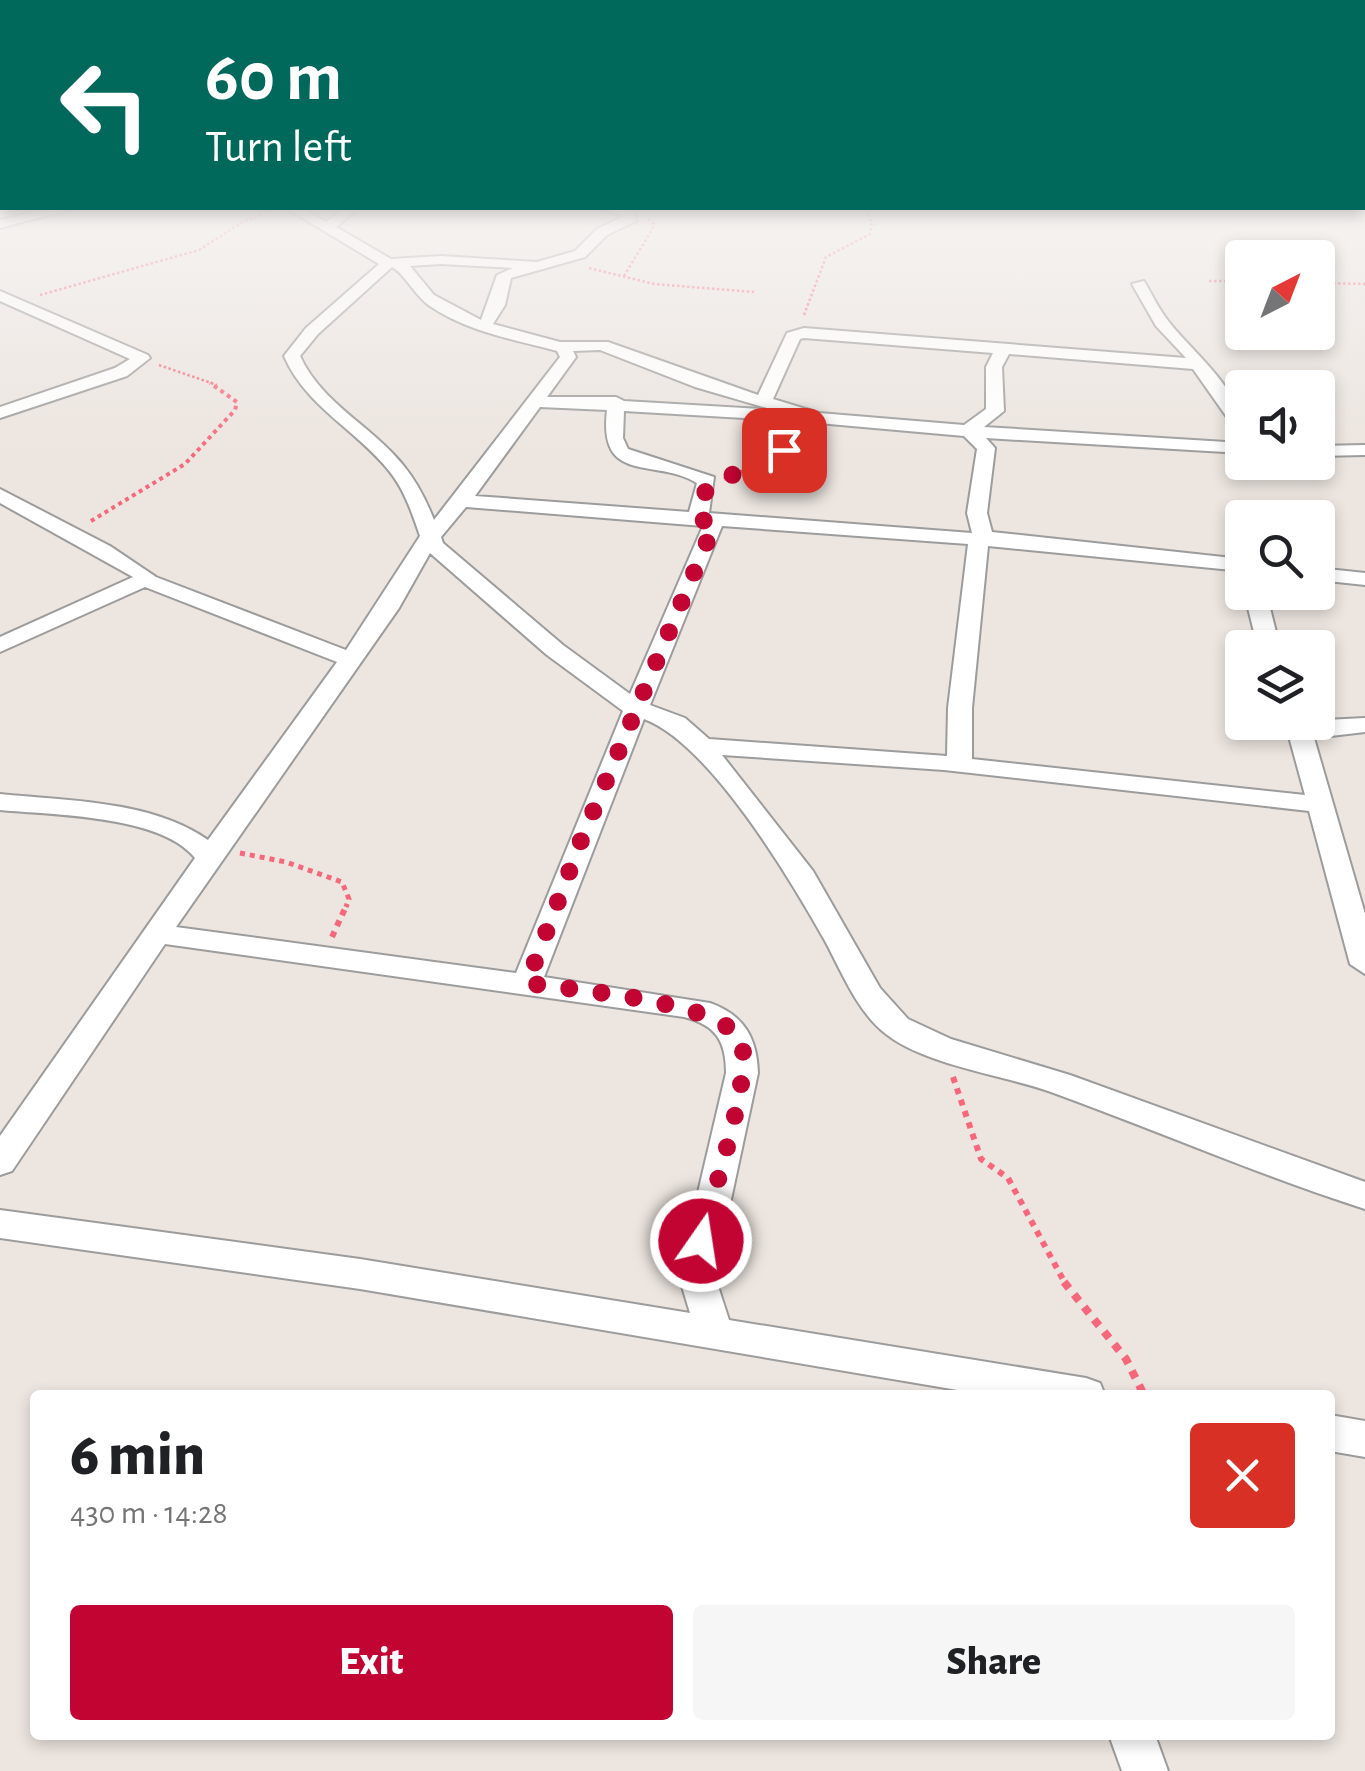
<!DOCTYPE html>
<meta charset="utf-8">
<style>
body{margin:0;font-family:"Alegreya Sans",sans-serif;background:#f6f6f6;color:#202124;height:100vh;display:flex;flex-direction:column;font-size:38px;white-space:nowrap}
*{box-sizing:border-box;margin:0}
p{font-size:32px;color:#757577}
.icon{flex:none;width:55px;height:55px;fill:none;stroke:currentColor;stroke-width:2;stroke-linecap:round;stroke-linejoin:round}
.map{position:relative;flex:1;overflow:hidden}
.side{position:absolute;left:30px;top:1390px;width:1305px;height:350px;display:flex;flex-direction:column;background:#fff;border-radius:10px;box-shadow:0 5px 15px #0003}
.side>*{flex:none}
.guide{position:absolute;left:0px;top:0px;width:1365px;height:210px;box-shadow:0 5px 15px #0003;background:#00695c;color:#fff;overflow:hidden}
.needle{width:65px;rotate:42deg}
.controls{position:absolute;left:1225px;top:240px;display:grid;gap:20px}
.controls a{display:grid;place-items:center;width:110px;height:110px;border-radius:10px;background:#fff;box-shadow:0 5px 15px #0003;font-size:50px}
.pin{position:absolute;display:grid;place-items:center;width:85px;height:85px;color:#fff;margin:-42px;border-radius:20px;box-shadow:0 5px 15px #0006}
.me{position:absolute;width:110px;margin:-55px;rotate:13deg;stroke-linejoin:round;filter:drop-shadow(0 0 8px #0008)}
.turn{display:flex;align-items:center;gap:35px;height:210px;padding:0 40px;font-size:45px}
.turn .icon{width:130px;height:130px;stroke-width:2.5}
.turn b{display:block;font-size:70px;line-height:85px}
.round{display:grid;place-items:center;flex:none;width:105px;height:105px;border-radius:10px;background:#f6f6f6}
.headline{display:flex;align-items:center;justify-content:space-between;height:170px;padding:0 40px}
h1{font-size:60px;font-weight:800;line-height:75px}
.action{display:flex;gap:20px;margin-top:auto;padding:20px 40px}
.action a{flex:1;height:115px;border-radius:10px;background:#c20433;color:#fff;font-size:40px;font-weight:800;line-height:115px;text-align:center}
.action a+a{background:#f6f6f6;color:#202124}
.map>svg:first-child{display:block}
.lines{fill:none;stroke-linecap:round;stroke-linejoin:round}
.street-casing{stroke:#9c9c9c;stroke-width:4}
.path-far4{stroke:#f7677c;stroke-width:2.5;stroke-dasharray:2.5 2.5;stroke-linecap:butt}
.path-far3{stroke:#f7677c;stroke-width:4;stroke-dasharray:4 4;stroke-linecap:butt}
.path-far2{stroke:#f7677c;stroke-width:5;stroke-dasharray:5 5;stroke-linecap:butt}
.path-far1{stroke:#f7677c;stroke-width:6;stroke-dasharray:6 6;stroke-linecap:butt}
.path{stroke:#f7677c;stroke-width:8;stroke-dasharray:8 8;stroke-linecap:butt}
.street{fill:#fff;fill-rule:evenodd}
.route{stroke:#c20433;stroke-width:18;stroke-dasharray:0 32.4}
</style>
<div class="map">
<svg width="1365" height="1771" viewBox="0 0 1365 1771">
<rect width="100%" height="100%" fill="#ece5e0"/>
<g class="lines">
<defs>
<g id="street">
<polygon points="53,208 75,208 0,228 0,220"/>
<path d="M286,208H302L326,222L344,208H358L336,227L391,259L441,256L537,262L575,251L597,229L624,216L597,208L634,210L636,221L607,235L585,257L511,278L505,305L493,324L560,342H608L758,395L787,333L804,328L1186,358L1156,326L1132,284L1144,281C1152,294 1159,310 1169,322C1193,353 1242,390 1242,431L1236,430L1193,369L1009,354L1002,367L1004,411L984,427L1242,443V453L986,438L995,448L987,513L992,532L1242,559V571L988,546L972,708V759L1305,795L1285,722L1365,718V732L1314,738L1365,914V974L1350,964L1309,811L944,770L722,755L813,871L880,988L908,1019L951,1039L1070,1075L1365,1182V1209C1259,1175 1156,1130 1051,1092C1003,1075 925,1065 886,1034C857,1012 841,970 824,939C789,877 709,743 644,719L544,977L710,1003C744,1015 757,1038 758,1073L717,1265V1283L729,1320L1086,1378L1100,1383L1105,1395H987L360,1289L0,1238V1210L360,1259L690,1313L681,1283V1265L726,1073C726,1041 716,1025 684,1017L165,944L12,1171L0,1175V1136L195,858C161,815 52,815 0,810V794C67,801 151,800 208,840L337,662L145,587L0,652V637L133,577L0,503V489L110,546L156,577L346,650L420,536C412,513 405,491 390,472C357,430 306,407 284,356L306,328L379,264ZM441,264L513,268L497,275L481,320L434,295L410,266ZM392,267C405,274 415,296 430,306C468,332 513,339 557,351L560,357L434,520C426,500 417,482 403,465C372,426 322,404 300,356L318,334ZM804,338L993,353L986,367V409L964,425L819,413L773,399L800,339ZM600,350L695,387L818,423L964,436L977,449L967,513L972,533L709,513L714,477L628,449L623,438L624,411L761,419L770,414L761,409L624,401L616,397H547L576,357L573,351ZM540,407L607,410C598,486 655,457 697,483L689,512L475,496ZM466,507L703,526L630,694L563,645L443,543L441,537ZM722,526L968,544L948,708L947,756L709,739L685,718L650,705ZM430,553L547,655L623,711L516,973L176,927L399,608Z"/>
<polygon points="0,291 148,355 150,358 127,376 0,418 0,407 115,368 130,359 0,301"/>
<polygon points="1365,445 1365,455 1318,456 1318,446"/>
<polygon points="1318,568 1365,573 1365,585 1318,580"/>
<polygon points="1244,592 1266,592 1280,648 1258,648"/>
<polygon points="1330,1415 1365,1421 1365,1457 1330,1451"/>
<polygon points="1109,1735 1155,1735 1168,1771 1122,1771"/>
</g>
</defs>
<use href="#street" class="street-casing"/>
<g class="path-far4">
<polyline points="589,268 654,284 754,292"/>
<polyline points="624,276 652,230 654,224 648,219"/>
<polyline points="1209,281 1242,281"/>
<polyline points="1318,283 1365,284"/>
<polyline points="40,295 199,250 241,223 277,208"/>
<polyline points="804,315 826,257 870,234 872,222 865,208"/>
<polyline points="159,365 217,385"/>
</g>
<g class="path-far3">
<polyline points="724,479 780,455 782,441 796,430"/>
<polyline points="91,521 185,464 235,410 237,402 210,383"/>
</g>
<polyline class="path-far2" points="240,853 286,862 342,882 349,899 346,907"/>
<g class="path-far1">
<polyline points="332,937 347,904"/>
<polyline points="953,1077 981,1159 1008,1178 1066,1285"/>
</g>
<polyline class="path" points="1064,1282 1126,1359 1144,1395"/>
<use href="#street" class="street"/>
</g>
<linearGradient id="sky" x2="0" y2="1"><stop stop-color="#8bc3e2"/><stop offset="0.45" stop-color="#f6f3f1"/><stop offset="1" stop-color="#f6f3f1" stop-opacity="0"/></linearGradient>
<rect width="1365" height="455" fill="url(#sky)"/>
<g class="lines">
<path class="route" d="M701,1241C711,1198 751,1083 742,1045C732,1001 570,990 527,983L582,838L712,530L714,522L701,520C686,474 763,473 784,450"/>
</g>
</svg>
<div class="controls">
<a><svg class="needle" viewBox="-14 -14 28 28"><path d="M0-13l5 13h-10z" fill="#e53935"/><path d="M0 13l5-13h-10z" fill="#757577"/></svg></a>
<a><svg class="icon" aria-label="sound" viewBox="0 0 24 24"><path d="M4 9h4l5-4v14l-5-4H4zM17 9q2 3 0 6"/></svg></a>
<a><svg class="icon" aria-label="search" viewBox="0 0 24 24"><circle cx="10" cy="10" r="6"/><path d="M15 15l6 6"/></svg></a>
<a><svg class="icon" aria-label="layers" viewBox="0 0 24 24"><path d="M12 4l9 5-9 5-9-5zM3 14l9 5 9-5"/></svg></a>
</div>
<div class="pin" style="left:784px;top:450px;background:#d93025"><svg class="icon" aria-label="arrive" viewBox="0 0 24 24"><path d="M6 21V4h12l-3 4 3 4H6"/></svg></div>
<svg class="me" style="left:701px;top:1241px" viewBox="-20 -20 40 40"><circle r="17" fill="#c20433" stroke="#fff" stroke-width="3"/><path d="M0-11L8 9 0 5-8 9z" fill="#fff"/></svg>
<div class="guide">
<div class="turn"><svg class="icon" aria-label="left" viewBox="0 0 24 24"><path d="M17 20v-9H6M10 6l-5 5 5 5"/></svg><div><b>60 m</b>Turn left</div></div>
</div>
<section class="side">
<div class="headline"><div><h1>6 min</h1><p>430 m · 14:28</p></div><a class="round" style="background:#d93025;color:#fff"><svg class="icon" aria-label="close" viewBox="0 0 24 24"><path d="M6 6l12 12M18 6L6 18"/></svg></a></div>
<div class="action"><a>Exit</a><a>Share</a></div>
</section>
</div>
